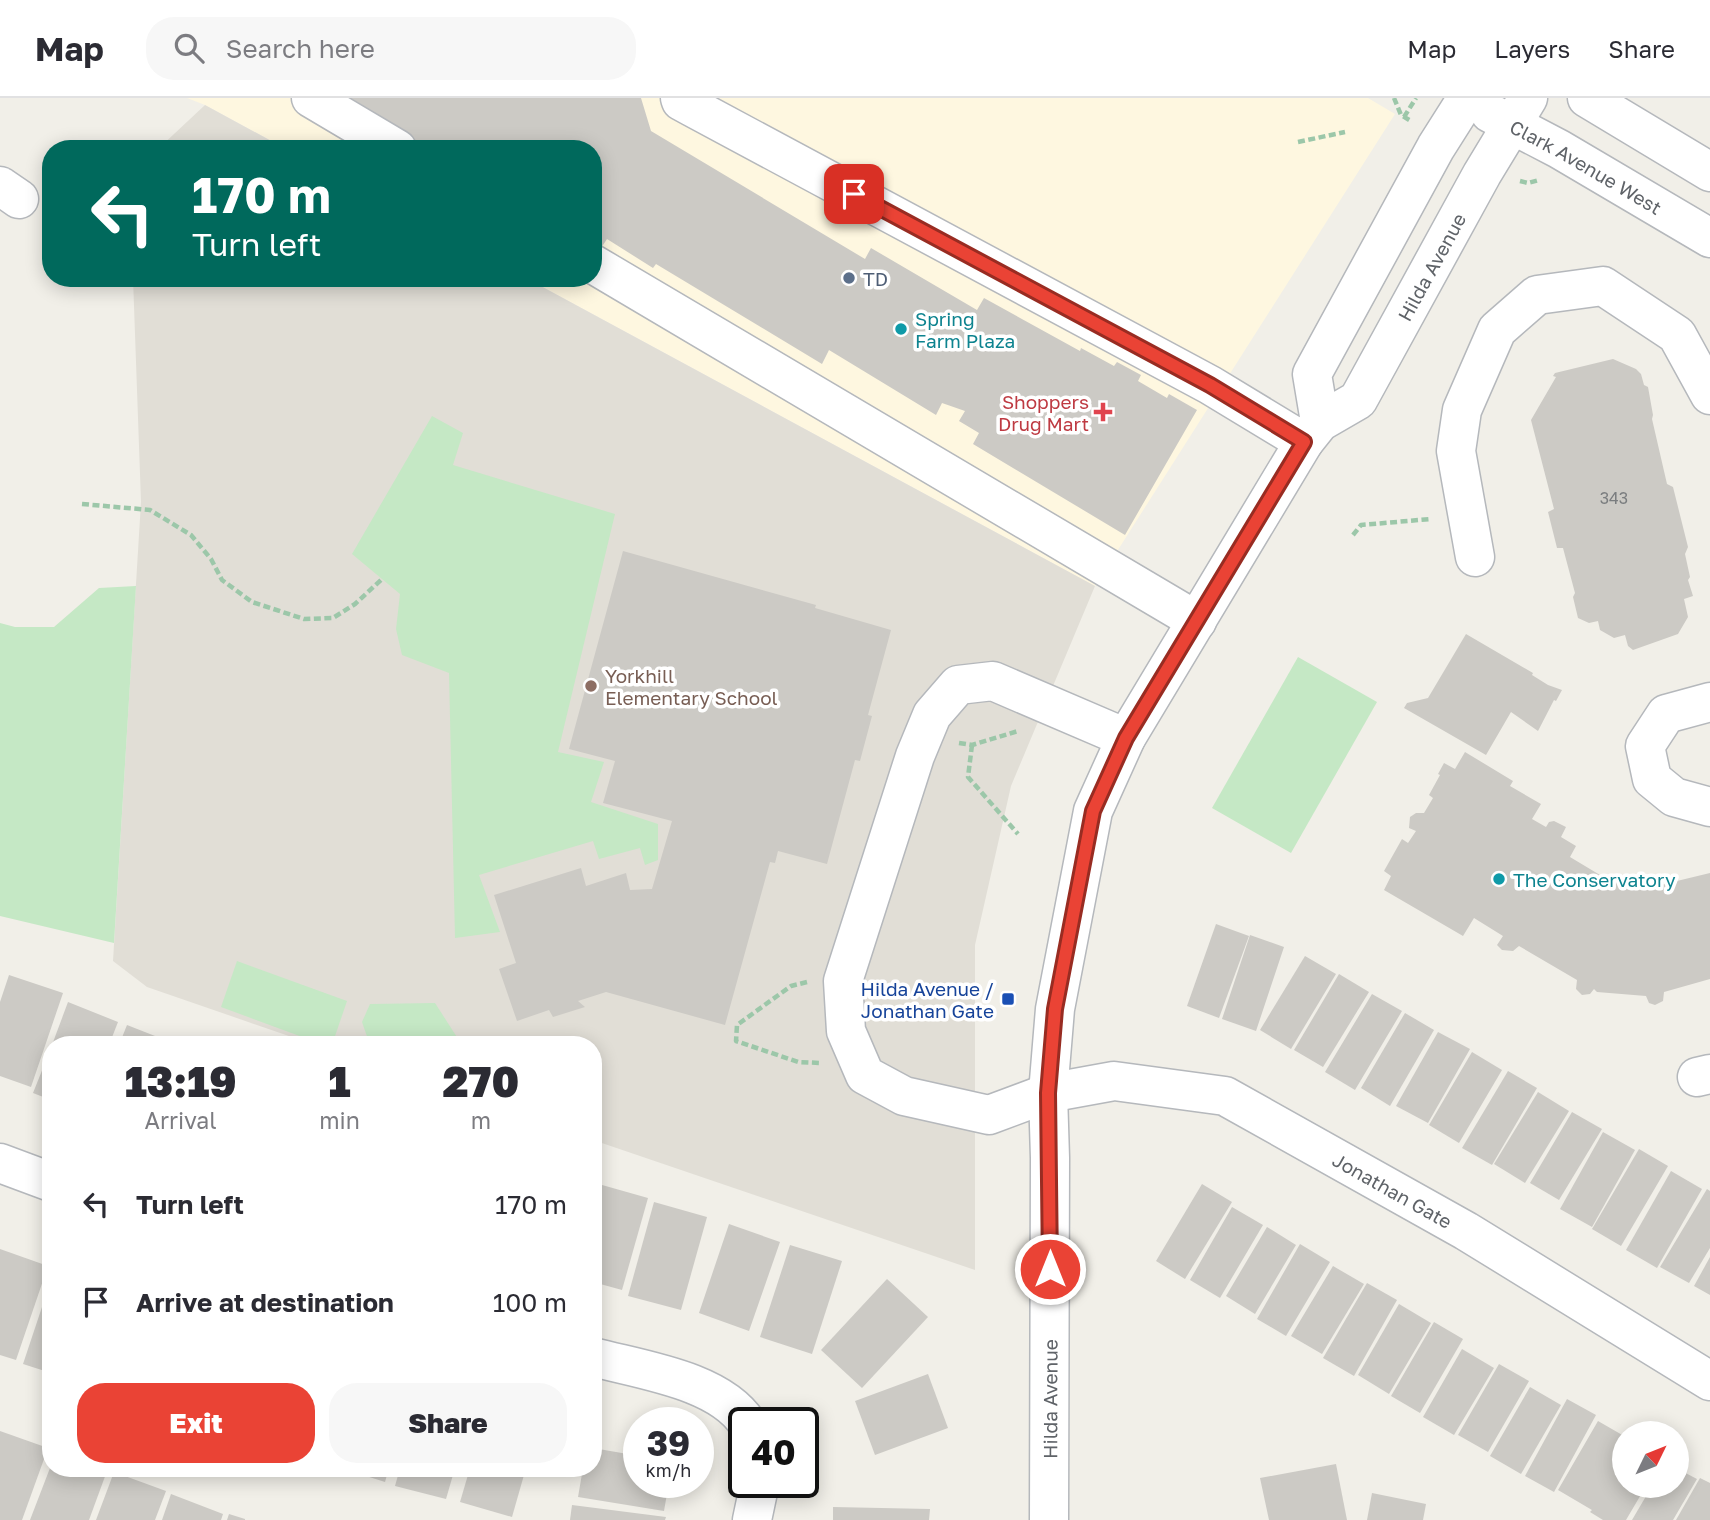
<!DOCTYPE html>
<style>
body{margin:0;font-family:"Golos Text",sans-serif;background:#f7f7f7;color:#2b2b33;height:100vh;display:flex;flex-direction:column;font-size:26px;white-space:nowrap}
*{box-sizing:border-box;margin:0}
p{font-size:23px;color:#7c7c81}
.icon{flex:none;width:38px;height:38px;fill:none;stroke:currentColor;stroke-width:2;stroke-linecap:round;stroke-linejoin:round}
.map{position:relative;flex:1;overflow:hidden}
.sheet{position:absolute;left:42px;top:938px;width:560px;height:441px;display:flex;flex-direction:column;background:#fff;border-radius:28px;box-shadow:0 4px 18px #0003}
.sheet>*{flex:none}
.guide{position:absolute;left:42px;top:42px;width:560px;height:147px;border-radius:28px;box-shadow:0 4px 18px #0003;background:#00695c;color:#fff;overflow:hidden}
.needle{width:46px;rotate:47deg}
.tools{position:absolute;left:1612px;top:1323px;display:grid;gap:14px}
.tools a{display:grid;place-items:center;width:77px;height:77px;border-radius:50%;background:#fff;box-shadow:0 4px 18px #0003;font-size:35px}
.speed{position:absolute;left:623px;top:1309px;display:flex;gap:14px;font-size:35px;font-weight:700;text-align:center}
.speed>*{display:grid;place-content:center;width:91px;height:91px;border-radius:50%;background:#fff;box-shadow:0 4px 18px #0003;line-height:1}
.speed small{font-size:18px;font-weight:400}
.speed .limit{border:4px solid #111;border-radius:10px;background:#fff;color:#111}
.pin{position:absolute;display:grid;place-items:center;width:60px;height:60px;color:#fff;margin:-30px;border-radius:14px;box-shadow:0 4px 10px #0006}
.me{position:absolute;width:77px;margin:-38px;rotate:0deg;stroke-linejoin:round;filter:drop-shadow(0 0 5px #0008)}
.turn{display:flex;align-items:center;gap:24px;height:147px;padding:0 35px;font-size:32px}
.turn .icon{width:91px;height:91px;stroke-width:2.5}
.turn b{display:block;font-size:49px;line-height:60px}
.eta{display:flex;justify-content:space-evenly;align-items:center;height:119px;text-align:center}
.eta b{font-size:42px;font-weight:800;line-height:49px}
.action{display:flex;gap:14px;margin-top:auto;padding:14px 35px}
.action a{flex:1;height:80px;border-radius:28px;background:#ea4335;color:#fff;font-size:28px;font-weight:800;line-height:80px;text-align:center}
.action a+a{background:#f7f7f7;color:#2b2b33}
ul{padding:0;list-style:none}
li{display:flex;align-items:center;gap:21px;height:98px;padding:0 35px}
li div{flex:1}
li b{display:block;font-size:26px}
li em{font-style:normal}
header{display:flex;align-items:center;gap:42px;box-sizing:border-box;height:98px;padding:0 35px;background:#fff;border-bottom:2px solid #e1e1e2}
header strong{font-size:33px}
nav{display:flex;gap:38px;margin-inline-start:auto;font-size:24px}
.search{width:490px;height:63px;background:#f7f7f7;display:flex;align-items:center;gap:18px;box-sizing:border-box;padding:0 24px;border-radius:28px;color:#7c7c81;font-size:26px}
.map>svg:first-child{display:block}
.commercial{fill:#fef7e0}
.education{fill:#e1ded6}
.green{fill:#c5e8c5}
.building{fill:#cccac5}
.lines{fill:none;stroke-linecap:round;stroke-linejoin:round}
.minor-casing{stroke:#b5b8bc;stroke-width:41}
.path{stroke:#9cc7a9;stroke-width:4.5;stroke-dasharray:7 3.5;stroke-linecap:butt}
.minor{stroke:#fff;stroke-width:38}
.route-casing{stroke:#982c22;stroke-width:18}
.route{stroke:#ea4335;stroke-width:12}
.service-dot{fill:#5c6f8a;stroke:#fff;stroke-width:2.5}
.culture-dot{fill:#0f9aa8;stroke:#fff;stroke-width:2.5}
.health-dot{fill:#e0444e;stroke:#fff;stroke-width:2.5}
.education-dot{fill:#8d6e63;stroke:#fff;stroke-width:2.5}
.transit-dot{fill:#1a4fb4;stroke:#fff;stroke-width:2.5}
.labels{text-anchor:middle;dominant-baseline:central;stroke-width:7;stroke-linejoin:round;paint-order:stroke}
.number-label{font-size:16px;fill:#7a7d7f}
.street-label{font-size:19px;fill:#5f6368;stroke:#fff}
.service-label{font-size:19px;fill:#4e5e75;stroke:#fff;text-anchor:start}
.culture-label{font-size:19px;fill:#0d838f;stroke:#fff;text-anchor:start}
.health-label{font-size:19px;fill:#be3a42;stroke:#fff;text-anchor:end}
.education-label{font-size:19px;fill:#785e54;stroke:#fff;text-anchor:start}
.transit-label{font-size:19px;fill:#164399;stroke:#fff;text-anchor:end}
</style>
<header>
<strong>Map</strong>
<div class="search"><svg class="icon" aria-label="search" viewBox="0 0 24 24"><circle cx="10" cy="10" r="6"/><path d="M15 15l6 6"/></svg>Search here</div>
<nav><a>Map</a><a>Layers</a><a>Share</a></nav>
</header>
<div class="map">
<svg width="1710" height="1422" viewBox="0 0 1710 1422">
<rect width="100%" height="100%" fill="#f1efe8"/>
<polygon class="commercial" points="187,0 1368,0 1395,16 1095,488 526,180 593,180 593,51 286,51 205,7"/>
<g class="education">
<polygon points="205,7 286,51 158,51"/>
<polygon points="133,180 526,180 1095,488 1011,688 975,847 975,1172 593,1042 593,947 315,947 147,889 113,863 141,404"/>
</g>
<g class="green">
<polygon points="432,318 463,335 453,367 615,416 558,654 604,664 591,704 658,726 658,762 645,767 640,750 599,761 593,743 479,777 500,834 455,840 449,575 402,557 396,531 400,496 352,456"/>
<polygon points="136,488 114,845 0,818 0,525 15,529 54,529 99,490"/>
<polygon points="1298,559 1377,604 1291,755 1212,710"/>
<polygon points="237,863 347,903 332,947 324,947 221,909"/>
<polygon points="435,905 462,947 370,947 362,924 370,906"/>
</g>
<g class="building">
<polygon points="347,0 641,0 651,33 865,161 871,150 977,212 984,200 1080,253 1081,250 1114,268 1117,264 1141,277 1138,283 1167,300 1169,296 1197,312 1125,437 973,346 979,335 959,323 965,313 942,305 936,317 829,252 822,266 656,166 653,170 607,141 601,150 593,145 593,51 400,51"/>
<polygon points="1613,261 1636,271 1641,276 1644,287 1648,289 1653,317 1652,321 1667,386 1673,389 1688,449 1685,456 1690,479 1688,482 1693,498 1684,501 1688,519 1678,536 1633,552 1628,548 1625,537 1614,540 1600,532 1598,523 1589,525 1578,520 1573,499 1575,495 1563,450 1557,450 1548,414 1554,411 1531,322 1556,279 1553,278 1555,275"/>
<polygon points="623,453 816,507 815,510 891,532 868,617 872,618 860,663 855,662 827,766 778,753 775,765 770,764 725,927 606,894 578,903 585,909 553,919 549,912 517,923 499,871 516,865 494,797 581,770 586,788 626,775 630,792 652,791 672,723 603,705 615,663 569,651"/>
<polygon points="1466,536 1533,575 1532,577 1548,587 1562,592 1556,603 1554,602 1538,633 1511,614 1486,657 1404,610 1407,605 1428,600"/>
<polygon points="1465,654 1513,683 1510,688 1541,706 1532,721 1546,729 1549,724 1554,723 1566,729 1561,739 1576,748 1570,759 1615,786 1618,780 1630,779 1645,783 1652,789 1710,775 1710,881 1664,894 1663,903 1655,907 1649,905 1646,898 1597,894 1594,891 1590,896 1582,897 1576,891 1577,882 1519,848 1513,853 1502,852 1497,847 1503,838 1474,820 1463,838 1384,792 1391,778 1384,773 1402,741 1408,745 1416,733 1409,730 1410,719 1416,715 1424,715 1433,700 1429,697 1440,677 1438,676 1444,665 1455,671"/>
<polygon points="1216,826 1249,838 1219,920 1187,908"/>
<polygon points="1250,837 1284,849 1256,933 1222,921"/>
<polygon points="1305,858 1336,876 1291,951 1260,932"/>
<polygon points="1339,876 1369,894 1323,969 1294,952"/>
<polygon points="9,877 63,895 31,989 0,978 0,904"/>
<polygon points="1372,896 1402,913 1355,992 1325,974"/>
<polygon points="68,904 118,924 109,947 52,947"/>
<polygon points="1405,915 1434,932 1390,1008 1361,990"/>
<polygon points="127,927 178,947 119,947"/>
<polygon points="1438,934 1470,951 1428,1025 1396,1008"/>
<polygon points="51,950 51,1002 33,995"/>
<polygon points="1472,954 1502,972 1459,1045 1429,1027"/>
<polygon points="1508,973 1537,990 1492,1067 1462,1050"/>
<polygon points="1538,994 1569,1013 1525,1085 1494,1066"/>
<polygon points="1572,1014 1602,1031 1559,1102 1530,1085"/>
<polygon points="1603,1034 1635,1052 1592,1129 1560,1111"/>
<polygon points="1639,1051 1668,1068 1621,1148 1592,1131"/>
<polygon points="1671,1073 1702,1091 1657,1170 1626,1152"/>
<polygon points="595,1085 648,1100 622,1192 593,1184"/>
<polygon points="1202,1086 1232,1104 1185,1181 1156,1163"/>
<polygon points="1707,1091 1710,1093 1710,1150 1689,1185 1660,1169"/>
<polygon points="654,1104 707,1119 681,1212 628,1198"/>
<polygon points="1232,1109 1263,1127 1220,1200 1190,1182"/>
<polygon points="729,1126 780,1144 749,1233 699,1215"/>
<polygon points="1267,1129 1296,1147 1255,1216 1226,1198"/>
<polygon points="1300,1146 1330,1164 1286,1238 1257,1221"/>
<polygon points="790,1147 842,1163 812,1256 760,1239"/>
<polygon points="0,1151 48,1168 16,1262 0,1257"/>
<polygon points="1710,1159 1710,1197 1694,1188"/>
<polygon points="1333,1168 1364,1186 1322,1256 1291,1238"/>
<polygon points="887,1181 928,1219 862,1290 821,1252"/>
<polygon points="50,1185 51,1185 51,1275 23,1266"/>
<polygon points="1367,1185 1397,1202 1354,1278 1323,1260"/>
<polygon points="1399,1206 1431,1225 1389,1296 1358,1277"/>
<polygon points="1434,1224 1463,1241 1420,1315 1391,1298"/>
<polygon points="1462,1251 1494,1270 1454,1337 1423,1319"/>
<polygon points="1499,1266 1529,1283 1488,1354 1458,1337"/>
<polygon points="928,1276 948,1330 875,1357 855,1303"/>
<polygon points="1530,1289 1561,1307 1521,1376 1490,1358"/>
<polygon points="1567,1301 1596,1317 1554,1394 1525,1378"/>
<polygon points="1598,1323 1624,1338 1624,1388 1646,1388 1626,1422 1603,1422 1590,1414 1592,1412 1558,1392"/>
<polygon points="0,1333 48,1350 22,1422 0,1422"/>
<polygon points="593,1350 639,1358 639,1384 669,1384 664,1413 578,1399 583,1370 593,1370"/>
<polygon points="1336,1366 1347,1422 1269,1422 1260,1380"/>
<polygon points="50,1370 100,1370 107,1373 89,1422 30,1422"/>
<polygon points="341,1370 389,1370 385,1384"/>
<polygon points="400,1370 455,1370 446,1401 395,1388"/>
<polygon points="470,1370 526,1370 512,1419 460,1404"/>
<polygon points="1676,1370 1697,1381 1673,1422 1632,1422 1652,1388 1676,1388"/>
<polygon points="114,1374 166,1393 155,1422 96,1422"/>
<polygon points="1700,1380 1710,1385 1710,1422 1676,1422"/>
<polygon points="1372,1395 1426,1406 1423,1422 1367,1422"/>
<polygon points="171,1396 223,1416 221,1422 162,1422"/>
<polygon points="572,1407 666,1419 665,1422 570,1422"/>
<polygon points="833,1409 930,1411 929,1422 833,1422"/>
<polygon points="229,1416 245,1421 245,1422 227,1422"/>
</g>
<g class="lines">
<defs>
<g id="minor">
<polyline points="311,0 397,51"/>
<polyline points="680,0 681,3 692,9 1210,287 1304,344"/>
<polyline points="1587,0 1710,74"/>
<path id="s1" d="M1490,15L1559,51L1710,140"/>
<polyline points="0,88 19,101"/>
<polyline points="593,166 1197,523"/>
<polyline points="1320,324 1312,276 1436,49 1467,0"/>
<polyline points="1475,459 1456,353 1462,312 1497,232 1537,197 1603,188 1677,237 1710,297"/>
<polyline points="1710,604 1666,616 1645,648 1652,681 1674,699 1710,709"/>
<path id="s2" d="M1126,640L993,583L958,587L932,617L915,658L843,883L846,933L865,977L904,998L989,1017L1048,995L1114,983L1225,998L1466,1133L1710,1283"/>
<polyline points="1697,979 1710,976"/>
<polyline points="0,1065 51,1084"/>
<path d="M593,1259C641,1272 719,1282 747,1325"/>
<polyline points="752,1422 760,1384"/>
<path id="s3" d="M1049,1422L1050,1060L1048,995L1055,911L1093,713L1126,640L1304,344L1320,324L1358,302L1482,76L1528,0"/>
</g>
</defs>
<use href="#minor" class="minor-casing"/>
<g class="path">
<polyline points="1394,0 1401,17 1411,23"/>
<polyline points="1404,19 1416,0"/>
<polyline points="1298,44 1345,34"/>
<polyline points="1520,83 1528,85 1539,82"/>
<polyline points="82,406 150,412 191,437 211,461 222,482 252,504 304,521 333,520 355,506 382,481"/>
<polyline points="1353,437 1361,427 1431,421"/>
<polyline points="959,645 972,647 1018,633"/>
<polyline points="972,647 968,679 1018,736"/>
<polyline points="807,884 791,888 737,927 736,943 798,964 821,965"/>
</g>
<use href="#minor" class="minor"/>
</g>
<g class="lines">
<defs>
<polyline id="route" points="854,96 1210,287 1304,344 1126,640 1093,713 1055,911 1048,995 1050,1171"/>
</defs>
<use href="#route" class="route-casing"/>
<use href="#route" class="route"/>
</g>
<circle class="service-dot" cx="849" cy="180" r="7"/>
<g class="culture-dot">
<circle cx="901" cy="231" r="7"/>
<circle cx="1499" cy="781" r="7"/>
</g>
<path class="health-dot" d="M1099.5 303.5h7v7h7v7h-7v7h-7v-7h-7v-7h7z"/>
<circle class="education-dot" cx="591" cy="588" r="7"/>
<rect class="transit-dot" x="1001" y="894" width="14" height="14" rx="3.5"/>
<g class="labels">
<g class="number-label">
<text x="1614" y="400">343</text>
</g>
<g class="street-label">
<text stroke="none"><textPath href="#s1" startOffset="110">Clark Avenue West</textPath></text>
<text stroke="none"><textPath href="#s3" startOffset="1360">Hilda Avenue</textPath></text>
<text stroke="none"><textPath href="#s2" startOffset="1164">Jonathan Gate</textPath></text>
<text stroke="none"><textPath href="#s3" startOffset="121">Hilda Avenue</textPath></text>
</g>
<g class="service-label">
<text x="863" y="180">TD</text>
</g>
<g class="culture-label">
<text x="915" y="220">Spring<tspan x="915" dy="22">Farm Plaza</tspan></text>
<text x="1513" y="781">The Conservatory</text>
</g>
<g class="health-label">
<text x="1089" y="303">Shoppers<tspan x="1089" dy="22">Drug Mart</tspan></text>
</g>
<g class="education-label">
<text x="605" y="577">Yorkhill<tspan x="605" dy="22">Elementary School</tspan></text>
</g>
<g class="transit-label">
<text x="994" y="890">Hilda Avenue /<tspan x="994" dy="22">Jonathan Gate</tspan></text>
</g>
</g>
</svg>
<div class="tools">
<a><svg class="needle" viewBox="-14 -14 28 28"><path d="M0-13l5 13h-10z" fill="#e53935"/><path d="M0 13l5-13h-10z" fill="#7c7c81"/></svg></a>
</div>
<div class="speed"><div>39<small>km/h</small></div><div class="limit">40</div></div>
<div class="pin" style="left:854px;top:96px;background:#d93025"><svg class="icon" aria-label="arrive" viewBox="0 0 24 24"><path d="M6 21V4h12l-3 4 3 4H6"/></svg></div>
<svg class="me" style="left:1050px;top:1171px" viewBox="-20 -20 40 40"><circle r="17" fill="#ea4335" stroke="#fff" stroke-width="3"/><path d="M0-11L8 9 0 5-8 9z" fill="#fff"/></svg>
<div class="guide">
<div class="turn"><svg class="icon" aria-label="left" viewBox="0 0 24 24"><path d="M17 20v-9H6M10 6l-5 5 5 5"/></svg><div><b>170 m</b>Turn left</div></div>
</div>
<section class="sheet">
<div class="eta">
<div><b>13:19</b><p>Arrival</p></div>
<div><b>1</b><p>min</p></div>
<div><b>270</b><p>m</p></div>
</div>
<ul>
<li><svg class="icon" aria-label="left" viewBox="0 0 24 24"><path d="M17 20v-9H6M10 6l-5 5 5 5"/></svg><div><b>Turn left</b></div><em>170 m</em></li>
<li><svg class="icon" aria-label="arrive" viewBox="0 0 24 24"><path d="M6 21V4h12l-3 4 3 4H6"/></svg><div><b>Arrive at destination</b></div><em>100 m</em></li>
</ul>
<div class="action"><a>Exit</a><a>Share</a></div>
</section>
</div>
